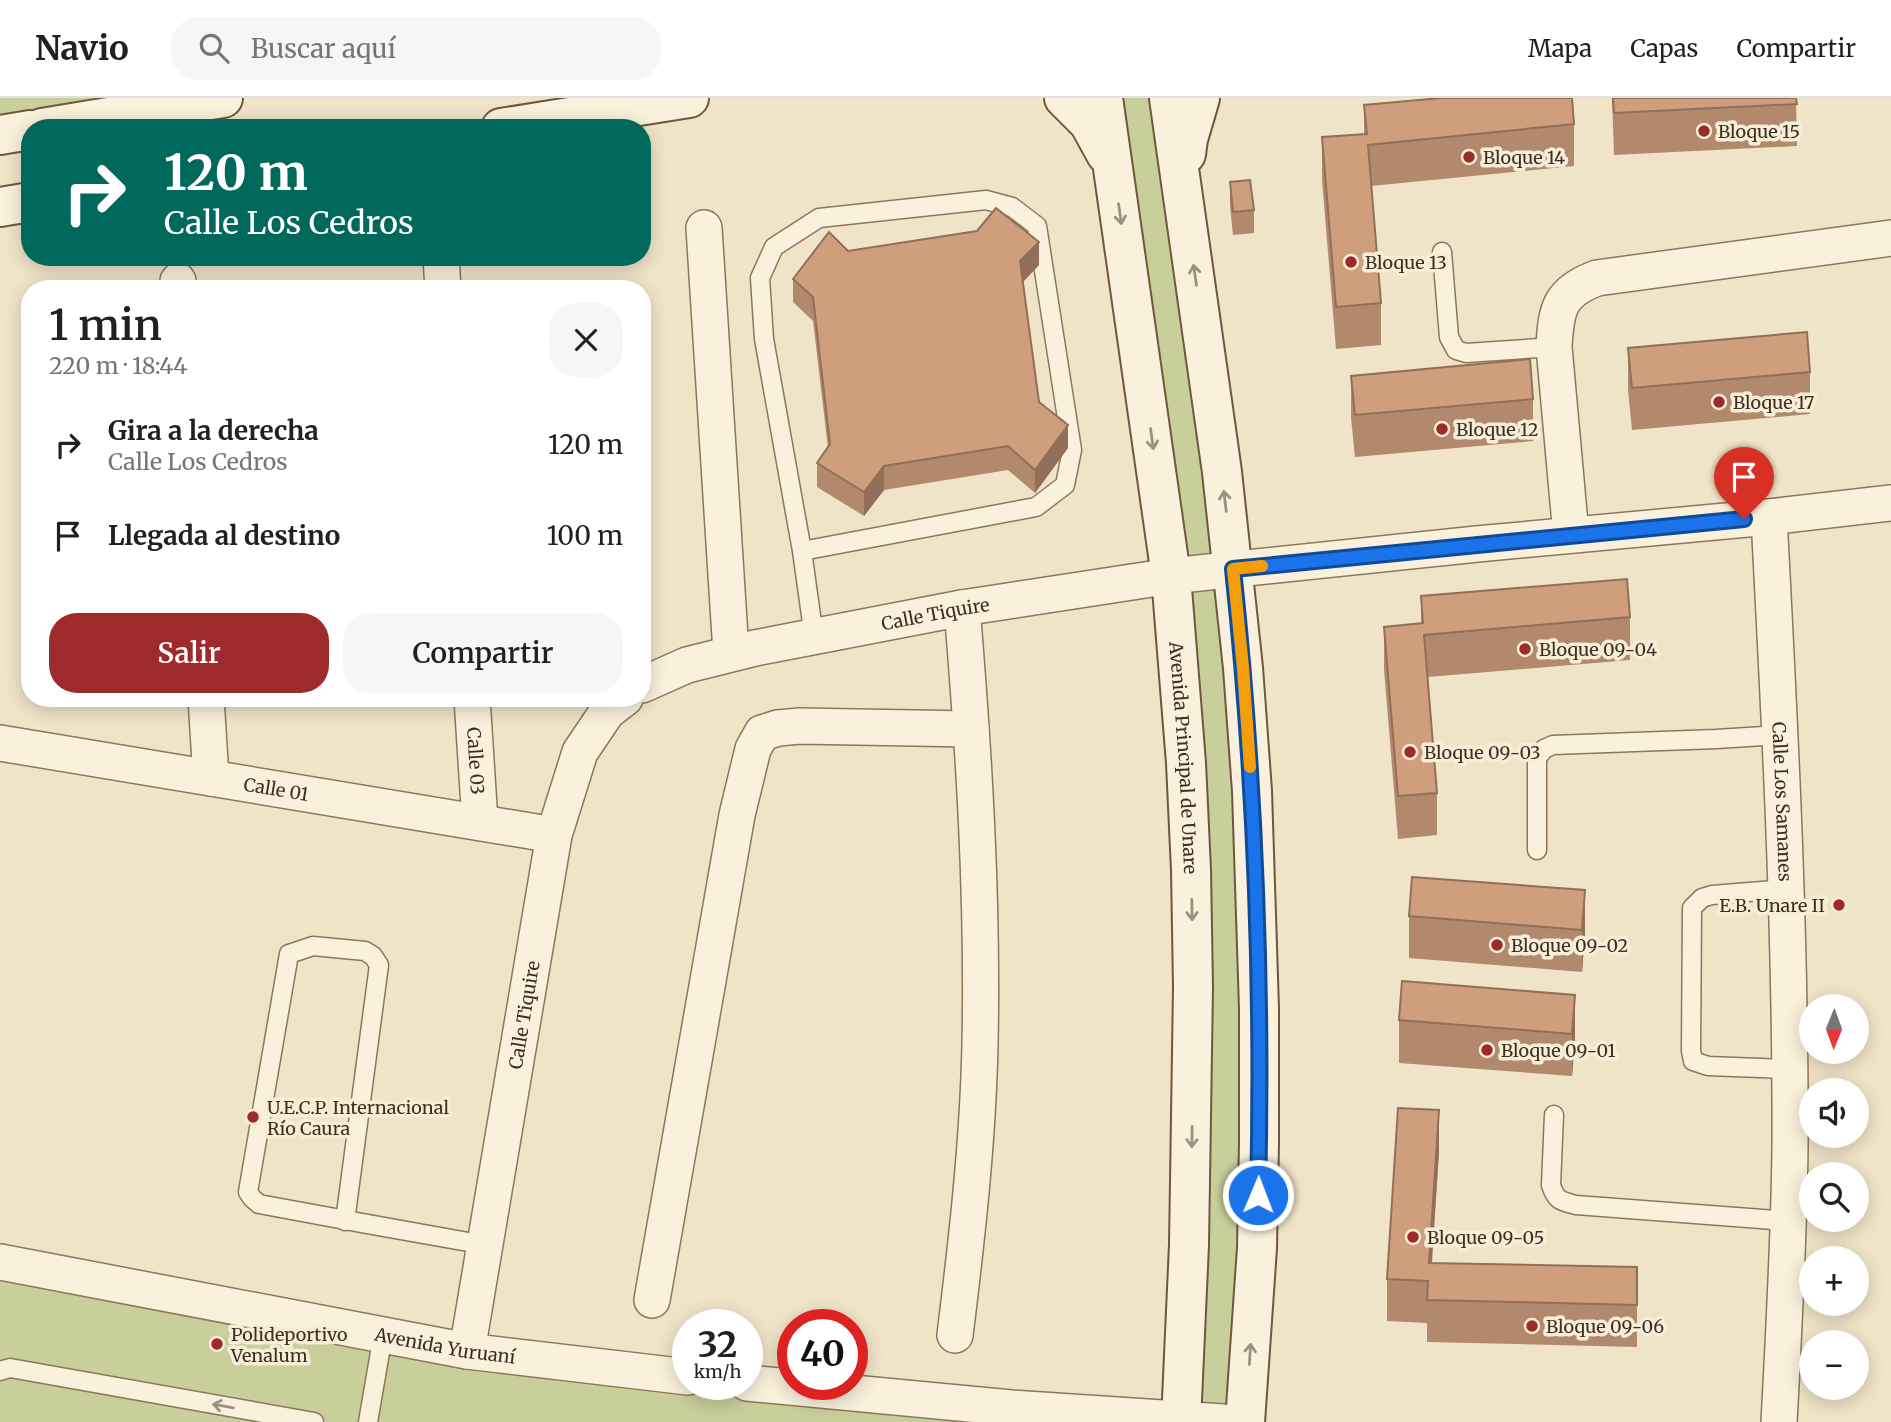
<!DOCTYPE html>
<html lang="es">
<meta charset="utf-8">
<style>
body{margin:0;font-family:Merriweather,serif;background:#f6f6f6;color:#202124;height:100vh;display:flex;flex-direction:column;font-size:26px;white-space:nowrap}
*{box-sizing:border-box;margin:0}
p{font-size:23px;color:#757577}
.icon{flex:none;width:38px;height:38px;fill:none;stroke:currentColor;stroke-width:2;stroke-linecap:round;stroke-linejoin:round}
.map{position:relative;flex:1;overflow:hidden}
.sheet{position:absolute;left:21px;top:182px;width:630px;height:427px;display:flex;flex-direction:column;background:#fff;border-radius:28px;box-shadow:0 4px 18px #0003}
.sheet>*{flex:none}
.hud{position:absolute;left:21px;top:21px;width:630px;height:147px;border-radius:28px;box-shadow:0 4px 18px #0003;background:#00695c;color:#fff;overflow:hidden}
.needle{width:46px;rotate:181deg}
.tools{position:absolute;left:1799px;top:896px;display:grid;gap:14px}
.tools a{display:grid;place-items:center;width:70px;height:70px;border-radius:50%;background:#fff;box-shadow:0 4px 18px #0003;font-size:35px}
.speed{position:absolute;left:672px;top:1211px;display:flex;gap:14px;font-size:35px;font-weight:700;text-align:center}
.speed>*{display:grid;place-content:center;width:91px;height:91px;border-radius:50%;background:#fff;box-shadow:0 4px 18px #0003;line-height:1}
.speed small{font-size:18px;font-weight:400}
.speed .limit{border:10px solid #d22;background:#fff;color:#111}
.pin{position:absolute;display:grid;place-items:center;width:60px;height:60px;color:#fff;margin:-72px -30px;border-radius:50% 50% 50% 0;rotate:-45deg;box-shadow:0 0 7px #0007}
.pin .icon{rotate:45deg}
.me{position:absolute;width:77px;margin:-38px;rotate:1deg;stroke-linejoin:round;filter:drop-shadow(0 0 5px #0008)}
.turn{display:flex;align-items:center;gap:24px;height:147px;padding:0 28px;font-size:32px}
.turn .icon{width:91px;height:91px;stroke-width:2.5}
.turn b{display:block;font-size:49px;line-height:60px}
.round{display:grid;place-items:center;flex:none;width:74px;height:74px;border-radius:28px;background:#f6f6f6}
.overview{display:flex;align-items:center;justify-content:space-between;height:119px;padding:0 28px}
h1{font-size:42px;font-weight:600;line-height:52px}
.cta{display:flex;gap:14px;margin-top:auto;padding:14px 28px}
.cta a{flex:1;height:80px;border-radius:28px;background:#9e2a2b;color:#fff;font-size:28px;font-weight:600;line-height:80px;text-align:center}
.cta a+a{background:#f6f6f6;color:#202124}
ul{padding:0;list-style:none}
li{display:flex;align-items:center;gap:21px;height:91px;padding:0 28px}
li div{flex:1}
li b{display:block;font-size:26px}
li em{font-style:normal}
header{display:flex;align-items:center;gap:42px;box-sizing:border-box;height:98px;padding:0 35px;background:#fff;border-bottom:2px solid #e0e0e0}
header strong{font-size:33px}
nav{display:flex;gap:38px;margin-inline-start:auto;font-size:24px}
.search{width:490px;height:63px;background:#f6f6f6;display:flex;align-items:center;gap:18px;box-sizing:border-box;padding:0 24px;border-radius:28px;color:#757577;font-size:26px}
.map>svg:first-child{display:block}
.green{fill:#c9cf9b}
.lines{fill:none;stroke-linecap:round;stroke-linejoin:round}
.lane-casing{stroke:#8d765c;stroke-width:21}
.street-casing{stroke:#8d765c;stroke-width:38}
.secondary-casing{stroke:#6f573f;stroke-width:42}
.lane{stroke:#faf1dc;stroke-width:18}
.street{stroke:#faf1dc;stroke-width:35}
.secondary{stroke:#faf1dc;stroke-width:38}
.wall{fill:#b2896c}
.shaded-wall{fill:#916f58}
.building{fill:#cf9f7d;stroke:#916f58;stroke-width:2}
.oneway{stroke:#9c907e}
.route-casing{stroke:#114b97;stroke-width:18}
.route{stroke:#1a73e8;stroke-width:12}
.slow{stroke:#f59e0b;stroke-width:12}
.poi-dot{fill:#9e2a2b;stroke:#f7eed8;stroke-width:2.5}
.labels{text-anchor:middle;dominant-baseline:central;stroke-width:7;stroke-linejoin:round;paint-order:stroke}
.poi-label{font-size:18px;fill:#3d2e20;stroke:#f7eed8;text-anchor:start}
.street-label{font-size:18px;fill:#3d2e20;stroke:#f7eed8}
</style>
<header>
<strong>Navio</strong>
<div class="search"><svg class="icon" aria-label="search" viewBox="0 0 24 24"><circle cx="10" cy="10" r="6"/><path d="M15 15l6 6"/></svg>Buscar aquí</div>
<nav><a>Mapa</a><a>Capas</a><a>Compartir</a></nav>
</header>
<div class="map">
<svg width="1891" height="1324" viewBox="0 0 1891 1324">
<rect width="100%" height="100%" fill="#f0e4c8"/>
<g class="green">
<polygon points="0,0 223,0 0,37"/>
<polygon points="1103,0 1169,0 1243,570 1245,1324 0,1324 0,1164 688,1286 747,1286 1181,1321 1193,889"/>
</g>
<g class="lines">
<defs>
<g id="lane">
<polyline points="1442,154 1449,239 1456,252 1466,255 1554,249"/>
<polyline points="802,453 1036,409 1065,387 1072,352 1037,128 1012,109 986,102 819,120 774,149 760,180 764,241 802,453 814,539"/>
<polyline points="1537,752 1537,660 1544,651 1553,647 1716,641 1780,637"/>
<polyline points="1785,791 1712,797 1702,800 1692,810 1691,953 1693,963 1708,968 1789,971"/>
<path d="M1554,1017L1551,1087C1556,1103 1561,1103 1576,1107L1788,1123"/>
<path d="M345,1123L379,867L373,858L365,853L313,848L289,856L248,1094L252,1100L259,1106C334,1120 410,1134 485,1147"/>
<polyline points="0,1273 10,1270 314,1324"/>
<polyline points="368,1324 383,1237"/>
</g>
<g id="street">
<polyline points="704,130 731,555"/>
<polyline points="441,159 443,191"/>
<polyline points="178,183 178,191"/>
<path id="s1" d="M1769,419C1780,629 1791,839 1790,1049C1789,1141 1784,1232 1779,1324"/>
<path d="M1571,437L1554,249C1556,211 1559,194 1597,180L1891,140"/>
<path id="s2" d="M642,587L687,567L755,550L962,510L1171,478L1477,446L1769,419L1891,405"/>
<polyline points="206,600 211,680"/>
<path id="s3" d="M472,600L480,724"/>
<path id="s4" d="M0,645L554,737"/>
<path id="s5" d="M0,1164L467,1253L688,1279"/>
<polyline points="652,1202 737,717 753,651 762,635 778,630 800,628 971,631"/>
<path d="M955,1237C967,1140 978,1043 980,946C983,800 974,655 962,510"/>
<path id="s6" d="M467,1253L554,737L580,654L607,614L625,600"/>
<polyline points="747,1285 1011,1310 1223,1324"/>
</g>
<g id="secondary">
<polyline points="1064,0 1089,25 1106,56"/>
<path id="s7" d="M1103,0L1171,478L1186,665L1191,772L1193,889L1189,1147L1181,1324"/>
<polyline points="1169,0 1222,374 1243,570 1252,693 1259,911 1259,1044 1257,1150 1245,1324"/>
<polyline points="42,30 223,0"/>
<polyline points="501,30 689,0"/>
<polyline points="0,37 30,32"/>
<polyline points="1186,56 1188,41 1200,0"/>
<polyline points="0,109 30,104"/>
</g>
</defs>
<use href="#lane" class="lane-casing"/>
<use href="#street" class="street-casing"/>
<use href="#secondary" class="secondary-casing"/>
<use href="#lane" class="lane"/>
<use href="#street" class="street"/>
<use href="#secondary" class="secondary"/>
</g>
<g class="wall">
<polygon points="1612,0 1796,0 1797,48 1614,57"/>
<polygon points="1364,7 1574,26 1574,68 1371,88 1381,205 1381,247 1336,251 1322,82 1322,39 1364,36"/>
<polygon points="1230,84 1254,112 1254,135 1233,137 1230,108"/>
<polygon points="977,133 1039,167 1023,184 1039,304 1068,350 1035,395 1008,372 884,392 864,418 817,389 817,365 828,350 813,223 793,204 793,181 848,153"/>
<polygon points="1628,250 1810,274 1810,316 1632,332 1628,292"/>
<polygon points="1351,278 1533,301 1533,343 1355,359 1351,320"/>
<polygon points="1421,498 1630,519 1630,562 1428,579 1437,695 1437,737 1398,741 1384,571 1384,529 1421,526"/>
<polygon points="1585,792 1585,835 1582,874 1409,860 1409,818"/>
<polygon points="1575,897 1575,939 1572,978 1399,965 1399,922"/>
<polygon points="1439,1054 1432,1165 1637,1169 1637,1249 1427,1244 1427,1225 1387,1223 1387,1181"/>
</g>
<g class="shaded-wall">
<polygon points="1039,144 1039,167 1020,187 1020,163"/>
<polygon points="1068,327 1068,350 1035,395 1035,372"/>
<polygon points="884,368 884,392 864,418 864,394"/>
<polygon points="1585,792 1585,835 1582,874 1582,832"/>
<polygon points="1575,897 1575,939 1572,978 1572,936"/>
<polygon points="1439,1012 1439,1054 1429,1202 1429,1165"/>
</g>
<g class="building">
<polygon points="1441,0 1572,0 1574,26 1368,47 1381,205 1336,209 1322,39 1367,36 1364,7"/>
<polygon points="1613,0 1796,0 1797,6 1614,15"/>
<polygon points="1250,82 1254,112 1233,114 1230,84"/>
<polygon points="996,110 1039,144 1020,163 1039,304 1068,327 1035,372 1008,348 884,368 864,394 817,365 830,346 813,199 793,181 829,134 848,153 977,133"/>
<polygon points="1807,234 1810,274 1632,290 1628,250"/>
<polygon points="1530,261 1533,301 1355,317 1351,278"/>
<polygon points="1627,481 1630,519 1424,537 1437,695 1398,698 1384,529 1423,525 1421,498"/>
<polygon points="1412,779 1585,792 1582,832 1409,818"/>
<polygon points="1402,883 1575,897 1572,936 1399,922"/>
<polygon points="1398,1010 1439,1012 1429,1165 1637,1169 1637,1207 1427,1202 1428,1183 1387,1181"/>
</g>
<defs><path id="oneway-shaft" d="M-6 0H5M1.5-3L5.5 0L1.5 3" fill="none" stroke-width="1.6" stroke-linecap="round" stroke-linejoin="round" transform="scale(1.75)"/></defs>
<g class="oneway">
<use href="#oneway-shaft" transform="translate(1120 116) rotate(82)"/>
<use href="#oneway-shaft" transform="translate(1195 177) rotate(-98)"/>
<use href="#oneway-shaft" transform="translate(1152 341) rotate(82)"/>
<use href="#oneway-shaft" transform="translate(1225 403) rotate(-97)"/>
<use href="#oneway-shaft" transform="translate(1192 812) rotate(89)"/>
<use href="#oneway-shaft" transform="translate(1192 1039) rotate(91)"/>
<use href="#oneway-shaft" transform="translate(1250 1256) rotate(-86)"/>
<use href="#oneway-shaft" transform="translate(223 1308) rotate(-170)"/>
</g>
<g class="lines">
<defs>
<path id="route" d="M1258,1097C1263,888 1255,678 1233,471L1744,421"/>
</defs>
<use href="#route" class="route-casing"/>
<use href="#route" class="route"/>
<polyline class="slow" points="1250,669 1243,569 1233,471 1262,468"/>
</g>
<g class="poi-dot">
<circle cx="1704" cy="33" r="7"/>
<circle cx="1469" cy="59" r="7"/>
<circle cx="1351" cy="164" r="7"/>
<circle cx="1719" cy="304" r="7"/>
<circle cx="1442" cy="331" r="7"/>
<circle cx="1525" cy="551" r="7"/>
<circle cx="1410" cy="654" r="7"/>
<circle cx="1839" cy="807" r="7"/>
<circle cx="1497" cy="847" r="7"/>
<circle cx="1487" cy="952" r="7"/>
<circle cx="253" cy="1019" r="7"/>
<circle cx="1413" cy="1139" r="7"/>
<circle cx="1532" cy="1228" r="7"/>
<circle cx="217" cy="1246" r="7"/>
</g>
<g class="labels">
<g class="poi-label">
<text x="1718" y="33">Bloque 15</text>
<text x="1483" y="59">Bloque 14</text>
<text x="1365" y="164">Bloque 13</text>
<text x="1733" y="304">Bloque 17</text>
<text x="1456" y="331">Bloque 12</text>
<text x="1539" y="551">Bloque 09-04</text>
<text x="1424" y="654">Bloque 09-03</text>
<text x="1825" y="807" text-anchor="end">E.B. Unare II</text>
<text x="1511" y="847">Bloque 09-02</text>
<text x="1501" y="952">Bloque 09-01</text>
<text x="267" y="1009">U.E.C.P. Internacional<tspan x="267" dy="21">Río Caura</tspan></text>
<text x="1427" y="1139">Bloque 09-05</text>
<text x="1546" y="1228">Bloque 09-06</text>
<text x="231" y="1236">Polideportivo<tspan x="231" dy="21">Venalum</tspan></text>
</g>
<g class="street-label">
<text stroke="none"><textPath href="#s2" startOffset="303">Calle Tiquire</textPath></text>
<text stroke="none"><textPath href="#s7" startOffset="665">Avenida Principal de Unare</textPath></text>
<text stroke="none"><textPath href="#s3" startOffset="63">Calle 03</textPath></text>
<text stroke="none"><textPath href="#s4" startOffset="280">Calle 01</textPath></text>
<text stroke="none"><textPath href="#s1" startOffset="285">Calle Los Samanes</textPath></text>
<text stroke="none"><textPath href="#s6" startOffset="341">Calle Tiquire</textPath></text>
<text stroke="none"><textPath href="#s5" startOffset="453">Avenida Yuruaní</textPath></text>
</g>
</g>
</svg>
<div class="tools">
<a><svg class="needle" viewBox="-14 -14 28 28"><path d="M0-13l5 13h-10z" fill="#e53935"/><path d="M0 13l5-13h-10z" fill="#757577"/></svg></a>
<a><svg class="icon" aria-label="sound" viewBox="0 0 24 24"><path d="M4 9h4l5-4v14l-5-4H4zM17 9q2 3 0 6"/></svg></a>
<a><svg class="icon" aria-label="search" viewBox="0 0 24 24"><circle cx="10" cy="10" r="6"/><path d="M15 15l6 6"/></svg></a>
<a>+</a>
<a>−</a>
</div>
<div class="speed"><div>32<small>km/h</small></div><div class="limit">40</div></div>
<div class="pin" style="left:1744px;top:421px;background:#d93025"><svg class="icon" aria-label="arrive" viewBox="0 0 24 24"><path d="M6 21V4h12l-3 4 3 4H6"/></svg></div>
<svg class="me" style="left:1258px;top:1097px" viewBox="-20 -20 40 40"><circle r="17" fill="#1a73e8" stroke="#fff" stroke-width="3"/><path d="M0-11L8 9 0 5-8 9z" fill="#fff"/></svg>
<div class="hud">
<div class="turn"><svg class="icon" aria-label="right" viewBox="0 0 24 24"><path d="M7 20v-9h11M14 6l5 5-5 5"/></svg><div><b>120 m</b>Calle Los Cedros</div></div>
</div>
<section class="sheet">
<div class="overview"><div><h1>1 min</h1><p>220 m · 18:44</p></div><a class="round"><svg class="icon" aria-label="close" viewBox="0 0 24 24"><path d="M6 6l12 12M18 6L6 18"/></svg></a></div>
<ul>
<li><svg class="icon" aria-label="right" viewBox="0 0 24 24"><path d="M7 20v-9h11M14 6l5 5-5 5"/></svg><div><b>Gira a la derecha</b><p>Calle Los Cedros</p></div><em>120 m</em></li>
<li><svg class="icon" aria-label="arrive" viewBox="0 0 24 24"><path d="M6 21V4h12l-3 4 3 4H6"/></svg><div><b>Llegada al destino</b></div><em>100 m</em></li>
</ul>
<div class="cta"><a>Salir</a><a>Compartir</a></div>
</section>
</div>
